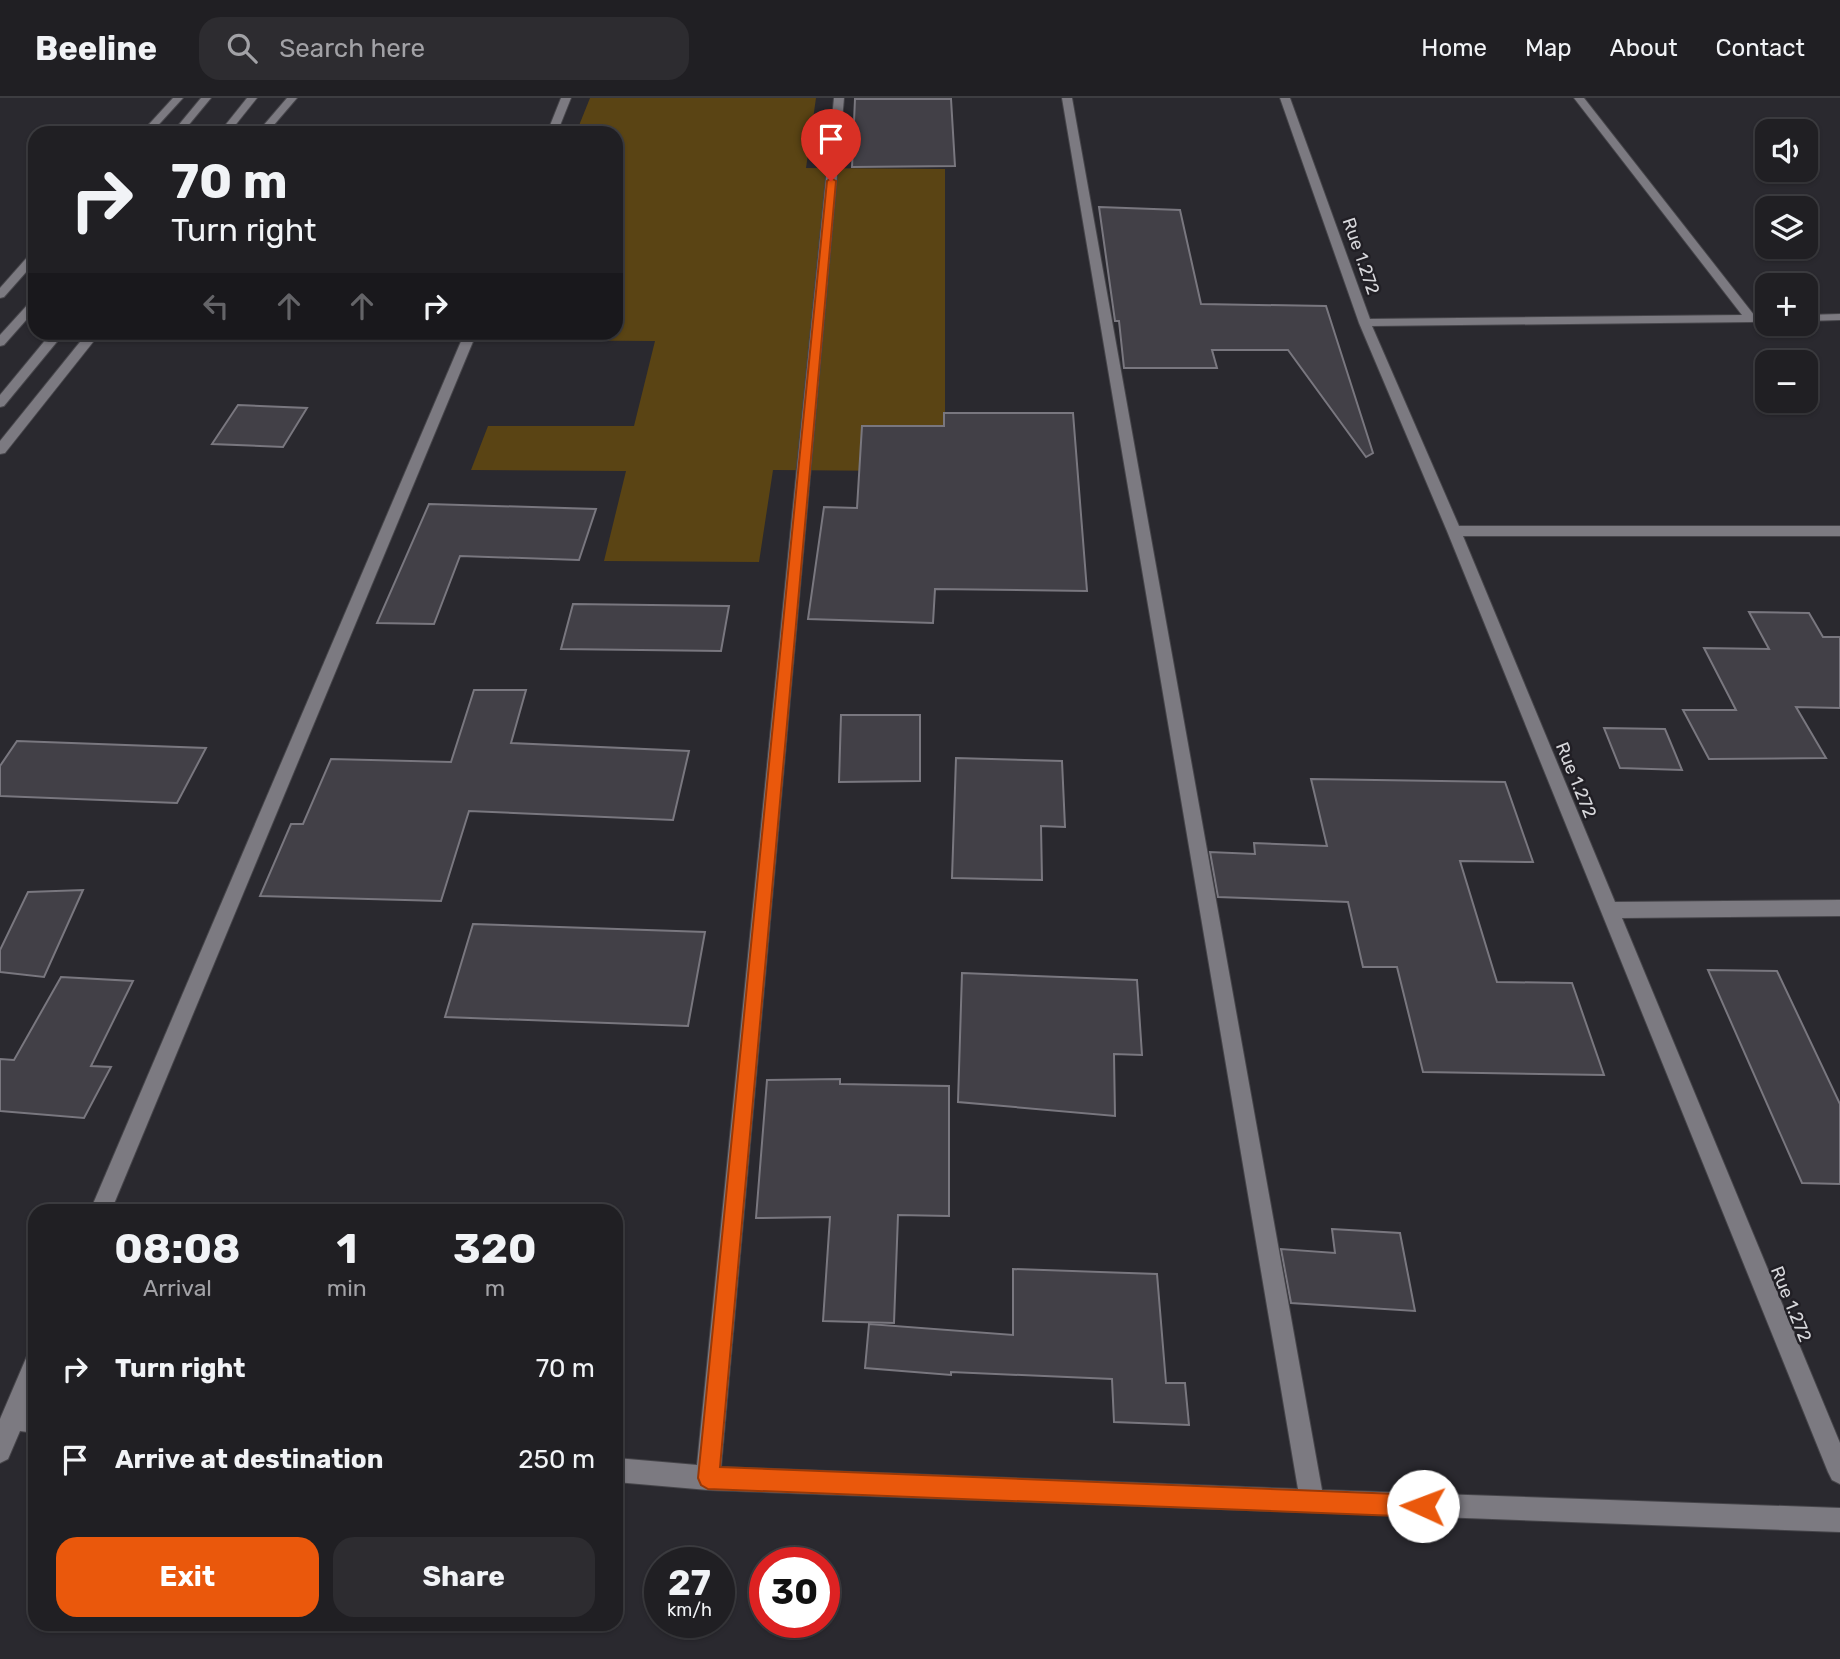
<!DOCTYPE html>
<meta charset="utf-8">
<style>
body{margin:0;font-family:Rubik,sans-serif;background:#2d2c30;color:#f1f3f6;height:100vh;display:flex;flex-direction:column;font-size:26px;white-space:nowrap}
*{box-sizing:border-box;margin:0}
p{font-size:23px;color:#a2a2a6}
.icon{flex:none;width:38px;height:38px;fill:none;stroke:currentColor;stroke-width:2;stroke-linecap:round;stroke-linejoin:round}
.map{position:relative;flex:1;overflow:hidden}
.sheet{position:absolute;left:28px;top:1106px;width:595px;height:427px;display:flex;flex-direction:column;background:#201f23;border-radius:21px;box-shadow:0 2px 5px #0004,0 0 0 2px #3d3d41}
.sheet>*{flex:none}
.guide{position:absolute;left:28px;top:28px;width:595px;height:214px;border-radius:21px;box-shadow:0 2px 5px #0004,0 0 0 2px #3d3d41;background:#201f23;color:#f1f3f6;overflow:hidden}
.tools{position:absolute;left:1755px;top:21px;display:grid;gap:14px}
.tools a{display:grid;place-items:center;width:63px;height:63px;border-radius:14px;background:#201f23;box-shadow:0 2px 5px #0004,0 0 0 2px #3d3d41;font-size:35px}
.speed{position:absolute;left:644px;top:1449px;display:flex;gap:14px;font-size:35px;font-weight:700;text-align:center}
.speed>*{display:grid;place-content:center;width:91px;height:91px;border-radius:50%;background:#201f23;box-shadow:0 2px 5px #0004,0 0 0 2px #3d3d41;line-height:1}
.speed small{font-size:18px;font-weight:400}
.speed .limit{border:10px solid #d22;background:#fff;color:#111}
.pin{position:absolute;display:grid;place-items:center;width:60px;height:60px;color:#fff;margin:-72px -30px;border-radius:50% 50% 50% 0;rotate:-45deg;box-shadow:0 0 7px #0007}
.pin .icon{rotate:45deg}
.me{position:absolute;width:77px;margin:-38px;rotate:272deg;stroke-linejoin:round;filter:drop-shadow(0 0 5px #0008)}
.turn{display:flex;align-items:center;gap:24px;height:147px;padding:0 28px;font-size:32px}
.turn .icon{width:91px;height:91px;stroke-width:2.5}
.turn b{display:block;font-size:49px;line-height:60px}
.lanes{display:flex;align-items:center;height:66px;padding:0 28px;background:#0003;justify-content:center;gap:35px;direction:ltr}
.lanes .off{opacity:.35}
.eta{display:flex;justify-content:space-evenly;align-items:center;height:119px;text-align:center}
.eta b{font-size:42px;font-weight:700;line-height:49px}
.cta{display:flex;gap:14px;margin-top:auto;padding:14px 28px}
.cta a{flex:1;height:80px;border-radius:21px;background:#ea580c;color:#fff;font-size:28px;font-weight:700;line-height:80px;text-align:center}
.cta a+a{background:#2d2c30;color:#f1f3f6}
ul{padding:0;list-style:none}
li{display:flex;align-items:center;gap:21px;height:91px;padding:0 28px}
li div{flex:1}
li b{display:block;font-size:26px}
li em{font-style:normal}
header{display:flex;align-items:center;gap:42px;box-sizing:border-box;height:98px;padding:0 35px;background:#201f23;border-bottom:2px solid #3d3d41}
header strong{font-size:33px}
nav{display:flex;gap:38px;margin-inline-start:auto;font-size:24px}
.search{width:490px;height:63px;background:#2d2c30;display:flex;align-items:center;gap:18px;box-sizing:border-box;padding:0 24px;border-radius:21px;color:#a2a2a6;font-size:26px}
.map>svg:first-child{display:block}
.green{fill:#5a4414}
.building{fill:#424047;stroke:#79777f;stroke-width:2}
.lines{fill:none;stroke-linecap:round;stroke-linejoin:round}
.minor-casing{stroke:#46454a;stroke-width:2}
.minor{fill:#7c7a81;fill-rule:evenodd}
.route{fill:#ea580c;stroke:#983908;stroke-width:2}
.labels{text-anchor:middle;dominant-baseline:central;stroke-width:5;stroke-linejoin:round;paint-order:stroke}
.street-label{font-size:18px;fill:#d7d7db;stroke:#211f25}
</style>
<header>
<strong>Beeline</strong>
<div class="search"><svg class="icon" aria-label="search" viewBox="0 0 24 24"><circle cx="10" cy="10" r="6"/><path d="M15 15l6 6"/></svg>Search here</div>
<nav><a>Home</a><a>Map</a><a>About</a><a>Contact</a></nav>
</header>
<div class="map">
<svg width="1840" height="1561" viewBox="0 0 1840 1561">
<rect width="100%" height="100%" fill="#2a292f"/>
<polygon class="green" points="590,0 816,0 806,70 945,71 945,422 904,373 773,372 759,464 604,463 626,373 471,372 488,328 634,328 655,243 493,242 496,235 616,234 616,35 576,35"/>
<g class="building">
<polygon points="855,1 951,1 955,68 852,69"/>
<polygon points="1099,109 1180,112 1201,206 1326,208 1373,355 1366,359 1288,252 1212,252 1217,270 1124,270 1119,223 1115,223"/>
<polygon points="238,307 307,310 283,349 212,346"/>
<polygon points="944,315 1073,315 1087,493 935,491 933,525 808,521 824,409 857,410 862,328 944,328"/>
<polygon points="429,406 596,411 579,462 460,458 434,526 377,525"/>
<polygon points="573,506 729,508 721,553 561,551"/>
<polygon points="1749,514 1809,515 1823,539 1840,539 1840,610 1796,609 1826,660 1709,661 1683,612 1736,612 1704,550 1769,551"/>
<polygon points="474,592 526,592 511,645 689,653 673,722 469,713 441,803 260,798 291,726 303,726 331,661 451,664"/>
<polygon points="841,617 920,617 920,683 839,684"/>
<polygon points="1604,630 1665,631 1682,672 1620,670"/>
<polygon points="17,643 206,650 177,705 0,698 0,668"/>
<polygon points="956,660 1062,663 1065,729 1041,728 1042,782 952,780"/>
<polygon points="1311,681 1505,684 1533,764 1460,763 1497,884 1572,885 1604,977 1423,974 1397,869 1363,869 1348,804 1218,799 1210,754 1255,756 1254,745 1327,748"/>
<polygon points="83,792 44,879 0,874 0,852 28,794"/>
<polygon points="473,826 705,834 688,928 445,919"/>
<polygon points="1708,872 1777,873 1840,1006 1840,1086 1802,1085"/>
<polygon points="962,875 1137,882 1142,957 1114,956 1115,1018 958,1004"/>
<polygon points="61,879 133,883 91,968 111,969 84,1020 0,1013 0,961 14,962"/>
<polygon points="840,981 840,986 949,988 949,1118 898,1117 894,1225 823,1223 830,1119 756,1120 767,982"/>
<polygon points="1332,1131 1400,1135 1415,1213 1291,1205 1281,1151 1335,1155"/>
<polygon points="1013,1171 1157,1176 1166,1285 1185,1285 1189,1327 1114,1324 1112,1281 951,1274 951,1277 865,1270 869,1226 1013,1237"/>
</g>
<g class="lines">
<defs>
<g id="minor">
<polygon points="173,0 183,0 151,35 141,35"/>
<polygon points="201,0 211,0 182,35 172,35"/>
<polygon points="247,0 257,0 229,35 219,35"/>
<polygon points="287,0 297,0 267,35 257,35"/>
<polygon points="561,0 571,0 557,35 547,35"/>
<polygon points="834,0 844,0 721,1369 1298,1391 1062,0 1072,0 1322,1392 1840,1410 1840,1434 708,1392 616,1384 616,1360 697,1367"/>
<polygon points="1280,0 1290,0 1370,221 1742,217 1574,0 1584,0 1754,217 1768,217 1768,223 1751,224 1372,228 1459,428 1840,428 1840,438 1463,438 1615,804 1840,802 1840,818 1622,820 1840,1345 1840,1386 1832,1382 1828,1374 1447,433 1359,225"/>
<polygon points="35,154 35,164 4,199 0,200 0,190 31,155"/>
<polygon points="35,202 35,212 4,247 0,248 0,237 31,203"/>
<polygon points="1840,216 1840,222 1806,223 1806,217"/>
<polygon points="52,234 65,234 4,308 0,309 0,297"/>
<polygon points="88,234 101,234 5,355 0,356 0,343"/>
<polygon points="465,234 477,234 111,1113 90,1113"/>
<polygon points="35,1255 35,1294 28,1311 35,1311 35,1335 20,1333 8,1361 0,1365 0,1321 27,1258"/>
</g>
</defs>
<use href="#minor" class="minor-casing"/>
<use href="#minor" class="minor"/>
</g>
<polygon class="route" points="831,80 836,83 720,1369 1423,1397 1431,1400 1434,1408 1431,1416 1423,1419 708,1391 701,1387 698,1380 827,83"/>
<g class="labels">
<g class="street-label">
<text transform="translate(1361 158) rotate(71)">Rue 1.272</text>
<text transform="translate(1576 682) rotate(68)">Rue 1.272</text>
<text transform="translate(1791 1206) rotate(68)">Rue 1.272</text>
</g>
</g>
</svg>
<div class="tools">
<a><svg class="icon" aria-label="sound" viewBox="0 0 24 24"><path d="M4 9h4l5-4v14l-5-4H4zM17 9q2 3 0 6"/></svg></a>
<a><svg class="icon" aria-label="layers" viewBox="0 0 24 24"><path d="M12 4l9 5-9 5-9-5zM3 14l9 5 9-5"/></svg></a>
<a>+</a>
<a>−</a>
</div>
<div class="speed"><div>27<small>km/h</small></div><div class="limit">30</div></div>
<div class="pin" style="left:831px;top:83px;background:#d93025"><svg class="icon" aria-label="arrive" viewBox="0 0 24 24"><path d="M6 21V4h12l-3 4 3 4H6"/></svg></div>
<svg class="me" style="left:1423px;top:1408px" viewBox="-20 -20 40 40"><circle r="19" fill="#fff"/><path d="M0-13L10 11 0 6-10 11z" fill="#ea580c"/></svg>
<div class="guide">
<div class="turn"><svg class="icon" aria-label="right" viewBox="0 0 24 24"><path d="M7 20v-9h11M14 6l5 5-5 5"/></svg><div><b>70 m</b>Turn right</div></div>
<div class="lanes"><svg class="icon off" aria-label="left" viewBox="0 0 24 24"><path d="M17 20v-9H6M10 6l-5 5 5 5"/></svg><svg class="icon off" aria-label="ahead" viewBox="0 0 24 24"><path d="M12 20V5M6 11l6-6 6 6"/></svg><svg class="icon off" aria-label="ahead" viewBox="0 0 24 24"><path d="M12 20V5M6 11l6-6 6 6"/></svg><svg class="icon" aria-label="right" viewBox="0 0 24 24"><path d="M7 20v-9h11M14 6l5 5-5 5"/></svg></div>
</div>
<section class="sheet">
<div class="eta">
<div><b>08:08</b><p>Arrival</p></div>
<div><b>1</b><p>min</p></div>
<div><b>320</b><p>m</p></div>
</div>
<ul>
<li><svg class="icon" aria-label="right" viewBox="0 0 24 24"><path d="M7 20v-9h11M14 6l5 5-5 5"/></svg><div><b>Turn right</b></div><em>70 m</em></li>
<li><svg class="icon" aria-label="arrive" viewBox="0 0 24 24"><path d="M6 21V4h12l-3 4 3 4H6"/></svg><div><b>Arrive at destination</b></div><em>250 m</em></li>
</ul>
<div class="cta"><a>Exit</a><a>Share</a></div>
</section>
</div>
